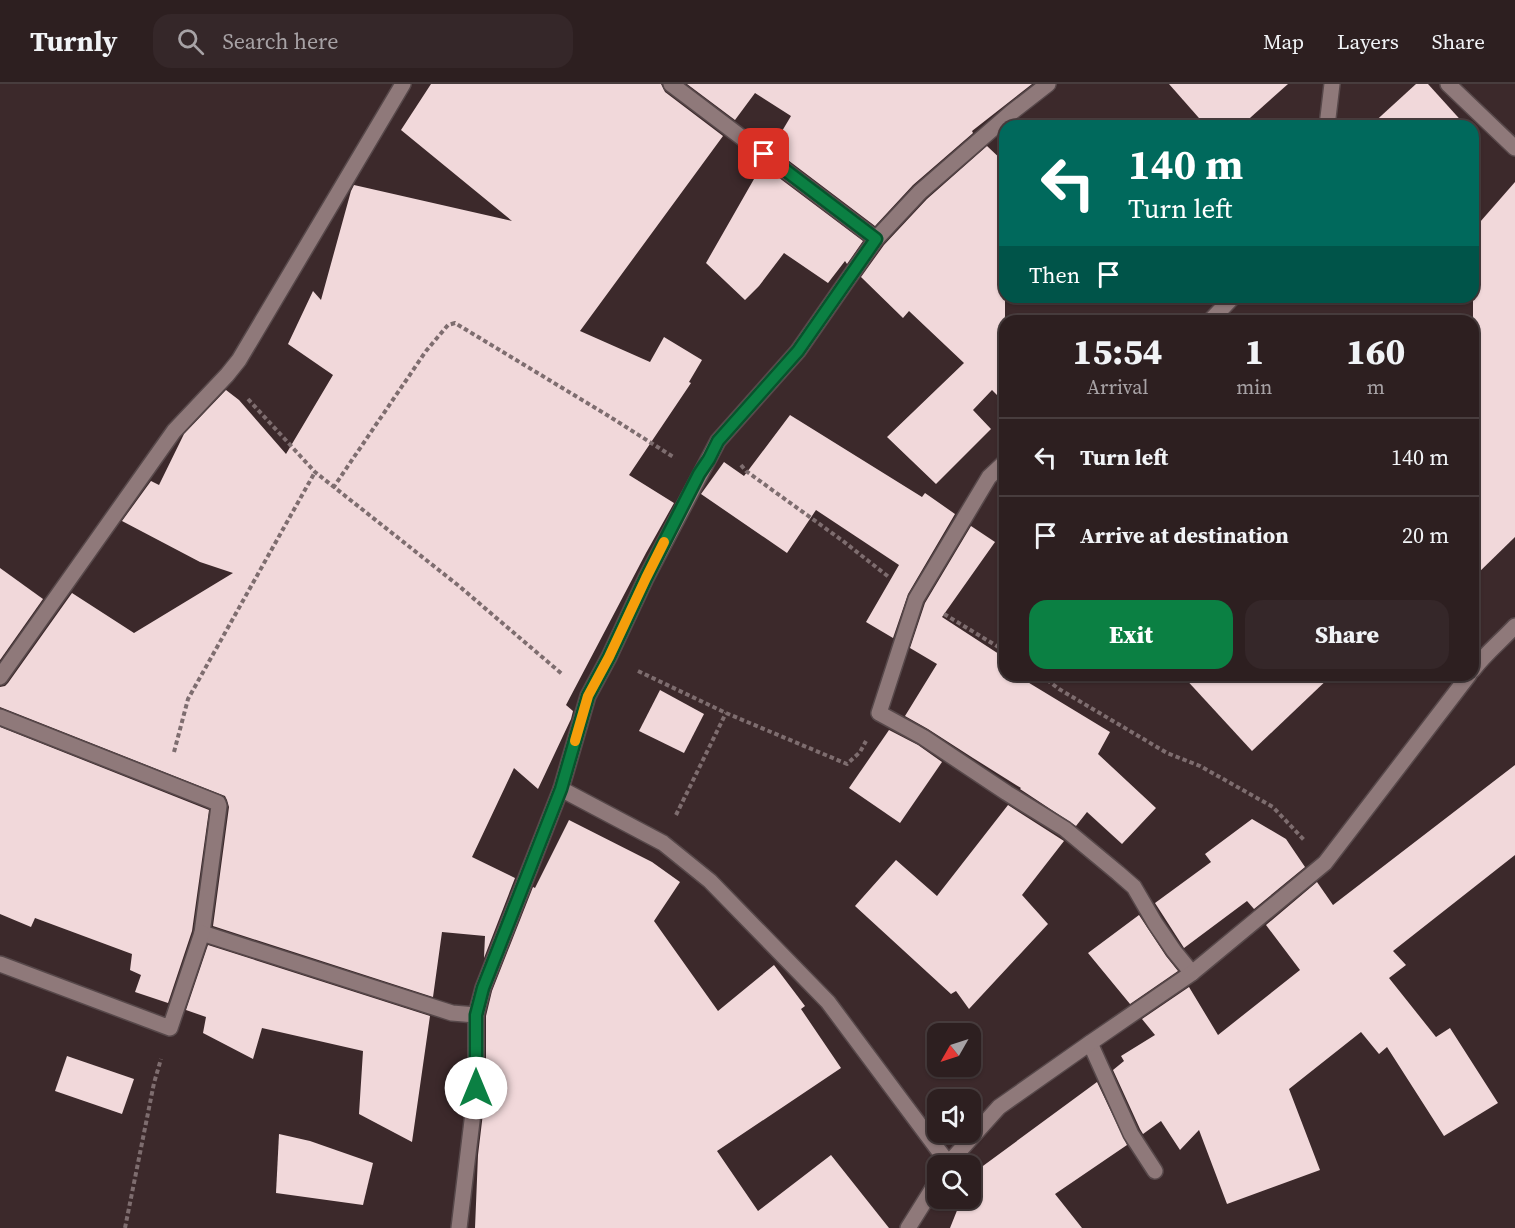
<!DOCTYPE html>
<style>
body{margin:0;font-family:"Source Serif 4",serif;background:#352729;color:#f1f3f6;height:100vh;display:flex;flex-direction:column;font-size:22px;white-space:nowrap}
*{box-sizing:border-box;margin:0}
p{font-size:20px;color:#a7a2a5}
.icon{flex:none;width:33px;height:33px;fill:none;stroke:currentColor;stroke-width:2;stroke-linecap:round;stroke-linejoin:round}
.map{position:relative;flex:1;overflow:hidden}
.sheet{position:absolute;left:999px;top:231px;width:480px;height:366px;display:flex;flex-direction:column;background:#2d1f20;border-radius:18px;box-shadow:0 2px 4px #0004,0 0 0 2px #483d3e}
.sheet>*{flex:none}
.hud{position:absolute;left:999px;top:36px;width:480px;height:183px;border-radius:18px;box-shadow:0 2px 4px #0004,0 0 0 2px #483d3e;background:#00695c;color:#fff;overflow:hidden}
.needle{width:39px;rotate:231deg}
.buttons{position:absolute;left:927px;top:939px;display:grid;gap:12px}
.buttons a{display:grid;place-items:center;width:54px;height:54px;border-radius:12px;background:#2d1f20;box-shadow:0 2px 4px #0004,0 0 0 2px #483d3e;font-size:30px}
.pin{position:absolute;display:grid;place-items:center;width:51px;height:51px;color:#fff;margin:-26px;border-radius:12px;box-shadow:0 3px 9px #0006}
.me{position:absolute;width:66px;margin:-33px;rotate:0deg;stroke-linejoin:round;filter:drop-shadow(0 0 4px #0008)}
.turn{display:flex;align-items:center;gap:21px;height:126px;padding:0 30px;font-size:27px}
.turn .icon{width:78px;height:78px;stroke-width:2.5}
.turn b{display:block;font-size:42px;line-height:51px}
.then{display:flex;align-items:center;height:57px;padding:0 30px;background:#0003;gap:12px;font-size:22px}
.eta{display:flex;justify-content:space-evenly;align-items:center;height:102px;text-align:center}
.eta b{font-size:36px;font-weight:800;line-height:42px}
.button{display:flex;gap:12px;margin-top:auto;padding:12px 30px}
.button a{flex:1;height:69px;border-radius:18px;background:#0b8043;color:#fff;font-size:24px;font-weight:800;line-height:69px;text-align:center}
.button a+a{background:#352729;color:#f1f3f6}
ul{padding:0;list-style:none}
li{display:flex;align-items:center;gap:18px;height:78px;padding:0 30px;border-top:2px solid #483d3e}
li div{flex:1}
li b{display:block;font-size:22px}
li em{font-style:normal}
header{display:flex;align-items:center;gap:36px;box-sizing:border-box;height:84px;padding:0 30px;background:#2d1f20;border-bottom:2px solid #483d3e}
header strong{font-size:28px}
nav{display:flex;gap:33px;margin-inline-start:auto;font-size:21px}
.search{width:420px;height:54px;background:#352729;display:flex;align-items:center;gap:15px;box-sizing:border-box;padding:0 21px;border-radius:18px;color:#a7a2a5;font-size:22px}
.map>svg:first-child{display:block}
.building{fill:#f1d8da}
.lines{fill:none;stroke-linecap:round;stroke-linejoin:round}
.minor-casing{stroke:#57484a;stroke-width:18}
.path{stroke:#7e6d6f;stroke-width:4;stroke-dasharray:4.5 3;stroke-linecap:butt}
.minor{stroke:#8f797a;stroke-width:15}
.route-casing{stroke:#07532c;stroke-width:15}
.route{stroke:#0b8043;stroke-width:10}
.slow{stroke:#f59e0b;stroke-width:10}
</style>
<header>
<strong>Turnly</strong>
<div class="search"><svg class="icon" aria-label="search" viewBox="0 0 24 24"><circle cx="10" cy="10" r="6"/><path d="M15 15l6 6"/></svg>Search here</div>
<nav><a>Map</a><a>Layers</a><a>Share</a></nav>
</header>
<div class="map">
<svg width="1515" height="1144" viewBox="0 0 1515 1144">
<rect width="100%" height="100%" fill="#3c292b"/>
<g class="building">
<polygon points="431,0 661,0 665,8 723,52 580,247 650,278 664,253 702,276 689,298 691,299 629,391 674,419 646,469 566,621 573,627 571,635 538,705 514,684 472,773 515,794 484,874 485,852 442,848 433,913 213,842 229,723 227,716 225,712 0,623 0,603 5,602 8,599 72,509 134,549 233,489 200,478 122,437 151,397 159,401 184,350 226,306 239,316 286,370 333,291 288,260 313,207 321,216 351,107 354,101 512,137 401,46"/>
<polygon points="687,0 1032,0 972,47 973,49 913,101 875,142 772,64 791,32 755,9 735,36"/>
<polygon points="1169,0 1288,0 1241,42 1206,42"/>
<polygon points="1416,0 1428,0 1466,42 1370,42"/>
<polygon points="987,62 1005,79 1005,319 992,306 973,326 991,345 936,400 887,353 964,279 909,227 903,234 861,193 884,161 927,115"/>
<polygon points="762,81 863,157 847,180 845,177 828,199 784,169 759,202 745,216 706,179"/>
<polygon points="1515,98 1515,453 1473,494 1473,146"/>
<polygon points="790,331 922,413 925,409 955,430 908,510 893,554 866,538 899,481 816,426 787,469 701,410 724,378 744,392"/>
<polygon points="971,442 995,458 942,533 1005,574 1005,591 1016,591 1110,648 1098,670 1156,724 1122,760 1087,728 1076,742 1020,705 1021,704 973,674 928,645 905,632 937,580 910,564 925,519"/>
<polygon points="0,484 43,515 0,576"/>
<polygon points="1182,591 1332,591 1252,667"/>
<polygon points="660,606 704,630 684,669 639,647"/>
<polygon points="0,643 209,726 192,847 168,919 135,908 141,891 130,886 132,870 35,834 31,843 0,830"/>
<polygon points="889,646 918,661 942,678 900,739 849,704"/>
<polygon points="1515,681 1515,771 1393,867 1406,881 1389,894 1436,953 1450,944 1498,1019 1444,1052 1387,963 1379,970 1361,948 1289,1005 1320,1086 1227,1120 1199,1046 1180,1066 1161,1037 1143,1050 1140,1045 1113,986 1124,977 1121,972 1155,951 1142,935 1189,903 1218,951 1300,886 1266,841 1317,798 1333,821"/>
<polygon points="1008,721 1064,757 1022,811 1048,840 969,925 956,907 951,910 855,822 896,776 937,812"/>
<polygon points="1252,735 1286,755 1305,783 1254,825 1247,817 1184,864 1155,819 1211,778 1205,770"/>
<polygon points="569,736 652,778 680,798 654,837 718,927 774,881 805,922 801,925 841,984 717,1067 758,1127 831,1071 889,1144 475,1144 478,1071 486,1004 486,932 492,907 533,803 535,804"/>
<polygon points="1139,831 1166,872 1178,887 1130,920 1088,869"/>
<polygon points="208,861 430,932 412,1058 359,1030 363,967 262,944 253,975 203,949 206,933 186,926"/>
<polygon points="67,972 134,995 122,1030 55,1007"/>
<polygon points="1097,998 1127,1061 1055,1110 1082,1144 950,1144 962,1114 970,1114 970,1094 972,1090"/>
<polygon points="279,1050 310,1057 373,1079 363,1121 276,1109"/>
</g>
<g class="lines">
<defs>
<g id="minor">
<polyline points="671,0 876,155"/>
<polyline points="1448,0 1515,64"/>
<polyline points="1327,42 1332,0"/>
<polyline points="1210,237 1233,213"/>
<polyline points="1005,378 989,393 916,515 879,629 923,653 1007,709 1065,745 1118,789 1134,803 1155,839 1174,867 1192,889"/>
<path d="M1473,586C1485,570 1501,557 1515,542"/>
<polyline points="0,593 174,347 227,291 239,276 403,0"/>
<polyline points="0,633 218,719 219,722 202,849 452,929 476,931 483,904 561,705 588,612 609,573 646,494 718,357 798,267 876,155 920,108 1012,28 1048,0"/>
<polyline points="561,705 663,759 710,797 828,918 948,1079"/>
<polyline points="0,880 170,944 202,849"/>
<polyline points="1090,959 1131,1050 1155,1087"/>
<polyline points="946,1082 999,1023 1090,959 1192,889 1325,779 1469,591"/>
<polyline points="459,1144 476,1004 476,931"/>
<polyline points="908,1144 938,1096"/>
</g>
</defs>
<use href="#minor" class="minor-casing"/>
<g class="path">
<polyline points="248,315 315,388 459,502 562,590"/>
<polyline points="741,381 746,387 843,457 890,494"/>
<polyline points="333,404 426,267 448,241 455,239 607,331 675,374"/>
<polyline points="944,530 1005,567"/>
<polyline points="638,587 726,629 847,680 860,668 866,657"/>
<polyline points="1041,591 1059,605 1167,669 1200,682 1273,723 1304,756"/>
<polyline points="174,668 188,615 315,388"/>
<polyline points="676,731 726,629"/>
<polyline points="125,1144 154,999 161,975"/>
</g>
<use href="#minor" class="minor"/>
</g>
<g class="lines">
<defs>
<polyline id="route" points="476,1004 476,931 483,904 561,705 588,612 609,573 646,494 699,390 709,375 718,357 798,267 876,155 764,70"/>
</defs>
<use href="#route" class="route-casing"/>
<use href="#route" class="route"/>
<polyline class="slow" points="575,657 588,612 609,573 646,494 664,458"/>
</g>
</svg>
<div class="buttons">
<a><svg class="needle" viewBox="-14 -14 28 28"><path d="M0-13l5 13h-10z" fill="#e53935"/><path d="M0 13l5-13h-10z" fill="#a7a2a5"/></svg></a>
<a><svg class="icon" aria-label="sound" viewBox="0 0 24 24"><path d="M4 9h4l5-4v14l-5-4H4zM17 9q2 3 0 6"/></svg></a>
<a><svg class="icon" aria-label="search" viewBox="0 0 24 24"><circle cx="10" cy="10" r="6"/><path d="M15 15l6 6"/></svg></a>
</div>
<div class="pin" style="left:764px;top:70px;background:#d93025"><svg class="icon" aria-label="arrive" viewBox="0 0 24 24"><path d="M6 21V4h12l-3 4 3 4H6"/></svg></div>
<svg class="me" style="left:476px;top:1004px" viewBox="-20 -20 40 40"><circle r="19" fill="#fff"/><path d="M0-13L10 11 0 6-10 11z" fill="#0b8043"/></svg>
<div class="hud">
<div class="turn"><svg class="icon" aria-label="left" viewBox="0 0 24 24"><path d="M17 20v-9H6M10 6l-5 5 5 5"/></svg><div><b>140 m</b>Turn left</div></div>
<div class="then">Then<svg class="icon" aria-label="arrive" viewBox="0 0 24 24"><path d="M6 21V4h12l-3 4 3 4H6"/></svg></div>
</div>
<section class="sheet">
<div class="eta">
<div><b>15:54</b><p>Arrival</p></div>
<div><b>1</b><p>min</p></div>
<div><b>160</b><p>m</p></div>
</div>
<ul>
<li><svg class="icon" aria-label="left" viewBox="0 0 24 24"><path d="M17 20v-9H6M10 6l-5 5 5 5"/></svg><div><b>Turn left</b></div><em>140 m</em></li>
<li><svg class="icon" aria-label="arrive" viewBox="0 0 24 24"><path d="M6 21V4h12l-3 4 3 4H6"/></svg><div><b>Arrive at destination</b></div><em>20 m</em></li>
</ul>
<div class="button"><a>Exit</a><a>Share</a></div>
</section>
</div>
